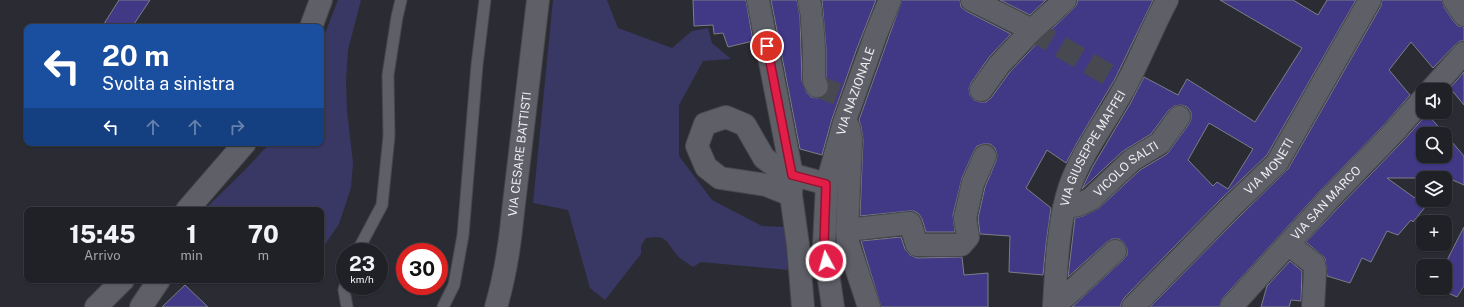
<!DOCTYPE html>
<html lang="it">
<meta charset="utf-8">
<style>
body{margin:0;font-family:"Public Sans",sans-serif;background:#28292e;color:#f1f3f6;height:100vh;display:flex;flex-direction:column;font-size:15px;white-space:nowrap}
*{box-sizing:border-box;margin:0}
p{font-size:13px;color:#a2a3a7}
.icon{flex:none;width:22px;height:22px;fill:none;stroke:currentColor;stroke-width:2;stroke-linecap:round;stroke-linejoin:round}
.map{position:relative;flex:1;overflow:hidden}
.details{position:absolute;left:24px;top:207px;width:300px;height:76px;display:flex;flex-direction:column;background:#202126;border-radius:8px;box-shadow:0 1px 3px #0004,0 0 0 1px #3d3e43}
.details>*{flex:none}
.top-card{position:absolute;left:24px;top:24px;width:300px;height:122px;border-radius:8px;box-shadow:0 1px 3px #0004,0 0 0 1px #3d3e43;background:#1a4fa0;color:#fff;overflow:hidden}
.buttons{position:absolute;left:1416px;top:83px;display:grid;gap:8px}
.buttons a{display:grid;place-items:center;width:36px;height:36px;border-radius:8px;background:#202126;box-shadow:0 1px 3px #0004,0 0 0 1px #3d3e43;font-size:20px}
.speed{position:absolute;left:336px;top:243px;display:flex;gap:8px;font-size:20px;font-weight:700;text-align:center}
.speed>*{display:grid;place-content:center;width:52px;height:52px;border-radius:50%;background:#202126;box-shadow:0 1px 3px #0004,0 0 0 1px #3d3e43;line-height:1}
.speed small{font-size:10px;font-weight:400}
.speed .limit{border:6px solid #d22;background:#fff;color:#111}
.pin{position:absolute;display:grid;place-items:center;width:34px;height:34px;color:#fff;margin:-17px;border:2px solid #fff;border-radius:50%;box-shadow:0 1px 4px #0007}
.me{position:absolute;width:44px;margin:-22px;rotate:354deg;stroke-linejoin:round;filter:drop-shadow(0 0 3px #0008)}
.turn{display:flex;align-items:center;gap:14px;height:84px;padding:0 12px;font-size:18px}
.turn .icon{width:52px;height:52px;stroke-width:2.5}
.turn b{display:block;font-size:28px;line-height:34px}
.lanes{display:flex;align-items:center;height:38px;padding:0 12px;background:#0003;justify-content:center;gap:20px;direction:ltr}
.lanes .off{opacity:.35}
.eta{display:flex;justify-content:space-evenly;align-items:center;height:68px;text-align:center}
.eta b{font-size:24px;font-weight:800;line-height:28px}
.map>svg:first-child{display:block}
.green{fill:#393764}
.building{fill:#413886;stroke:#7d7d86;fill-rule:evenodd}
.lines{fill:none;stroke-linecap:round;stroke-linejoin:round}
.street-tunnel{stroke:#484950;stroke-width:22;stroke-dasharray:22 11;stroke-linecap:butt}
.lane-casing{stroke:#48484e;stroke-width:13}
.street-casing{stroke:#48484e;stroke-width:24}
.secondary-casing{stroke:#48484e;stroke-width:24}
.lane{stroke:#5f5f68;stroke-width:11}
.street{stroke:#5f5f68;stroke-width:22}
.secondary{stroke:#5f5f68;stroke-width:22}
.route-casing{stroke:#92132f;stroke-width:10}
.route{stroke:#e11d48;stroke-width:7}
.labels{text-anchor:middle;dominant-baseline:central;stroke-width:4;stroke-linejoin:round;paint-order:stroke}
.street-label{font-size:12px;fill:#ececf1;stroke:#222229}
</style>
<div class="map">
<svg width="1464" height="307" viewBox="0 0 1464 307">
<rect width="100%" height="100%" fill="#2b2c33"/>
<g class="green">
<polygon points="338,0 361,0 348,50 346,81 347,111 353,163 351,188 339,224 321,250 321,210 204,210 244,171 270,143 321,143 321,44"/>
<path d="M553,0H607L618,28L672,48L692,31L708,28L712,43L731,59L703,61L679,105V156L712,200L762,226L786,227L788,270L701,262L693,267C688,263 681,260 677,255C665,240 668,235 646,238L641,246V254L605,300L590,288L568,210L533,203Z"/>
</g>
<g class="building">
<polygon points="119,0 150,0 132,27 102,27"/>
<polygon points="693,0 746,0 753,41 728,47 723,33 714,34 713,25 694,26"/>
<polygon points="771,0 797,0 800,17 802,81 807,93 811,97 817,98 824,96 828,92 829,86 826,78 826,48 822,0 876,0 856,51 832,119 822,155 800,149 799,144"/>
<polygon points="902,0 960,0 961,7 966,11 1011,34 990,56 971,83 969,89 970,95 974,100 980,102 986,102 991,98 1009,73 1041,39 1073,9 1077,4 1077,0 1153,0 1115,79 1078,141 1066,163 1047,150 1026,188 1051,208 1046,244 1043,275 1009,272 1010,236 980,234 978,218 985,187 996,161 997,155 995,148 990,144 983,144 977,146 974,151 962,178 953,215 955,232 926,232 922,219 919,214 914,211 909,211 860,216 863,140 861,126 859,120"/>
<polygon points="1000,0 1046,0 1030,15"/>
<path d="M1220,0H1293L1318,15L1327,0H1356L1267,155L1222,198L1124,298L1121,304V307H1072L1123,260L1127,255V249L1124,243L1119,239H1112L1107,242L1068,277L1075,218L1083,216L1099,208L1140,170L1167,154L1189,124L1191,119V112L1187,107L1181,105L1174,106L1169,110L1151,134L1123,151L1082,189L1093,166L1130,104L1144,77L1178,95L1187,79L1255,122L1302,48ZM1209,123L1253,149L1228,189L1217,182L1213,186L1188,160Z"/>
<polygon points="1382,0 1442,0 1444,7 1454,22 1458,26 1464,27 1464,41 1460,41 1455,45 1433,68 1411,42 1389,70 1410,95 1384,125 1320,191 1222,299 1219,307 1150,307 1240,216 1288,169 1381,6"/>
<polygon points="1464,72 1464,105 1450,88"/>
<polygon points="1427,114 1445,134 1423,134 1423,156 1445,156 1445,134 1464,156 1464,185 1448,178 1387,178 1426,206 1413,222 1411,220 1398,235 1387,231 1371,262 1362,258 1350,283 1327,276 1325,258 1306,242 1338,208 1402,142"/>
<polygon points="1464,227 1464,286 1457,297 1437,288 1445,288 1445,266 1444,266"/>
<polygon points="901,237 905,249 910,255 917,258 962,257 964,275 988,273 988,307 881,307 861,241"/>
<polygon points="1290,261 1302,271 1301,301 1291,300 1289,307 1261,307 1267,286"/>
<polygon points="185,285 208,307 162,307"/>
</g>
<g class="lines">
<g class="street-tunnel">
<polyline points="1032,30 1126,85"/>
<polyline points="817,86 845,97"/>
</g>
<defs>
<g id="lane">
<polyline points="357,252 382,205 389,136 388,75 397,17 401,0"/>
<polyline points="345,286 344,290 347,307"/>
<polyline points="443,307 454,285 463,235 477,65 485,0"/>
</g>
<g id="street">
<polyline points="758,0 792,175 791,195 798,245 803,307"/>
<polyline points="809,0 811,11"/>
<polyline points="972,0 1032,30"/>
<polyline points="1454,0 1464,15"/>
<polyline points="812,20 814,49 814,81 817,86"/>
<polyline points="981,90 999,65 1032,30 1065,0"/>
<polyline points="1431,90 1464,53"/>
<polyline points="849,128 851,140 847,230 848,243 869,307"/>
<polyline points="791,195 766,185 720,178 706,167 697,146 705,124 726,117 745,125 764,158 783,172 827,184"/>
<path id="s1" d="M1064,208L1078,205L1091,199L1132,160L1160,143L1179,117"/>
<polyline points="847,230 910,223 917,245 961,245 968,237 965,218 973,183 985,156"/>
<polyline points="1288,244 1314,264 1315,272 1313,307"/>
<polyline points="1054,306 1076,287 1115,251"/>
<polyline points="141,307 159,280"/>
<path id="s2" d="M496,307C505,276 510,245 513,212L538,0"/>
<path id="s3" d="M833,307L824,245L827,184L844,123L876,34L890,0"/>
<path id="s4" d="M1054,307C1056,270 1058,221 1070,186C1083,150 1108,119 1126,85C1141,57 1152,28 1167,0"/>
<path id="s5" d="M1133,307L1231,207L1277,163L1370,0"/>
<path id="s6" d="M1231,307L1329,199L1393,133L1423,99"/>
</g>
<g id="secondary">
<polyline points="311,27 321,0"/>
<polyline points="187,210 245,143"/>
<polyline points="96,307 123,280"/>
</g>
</defs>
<use href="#lane" class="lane-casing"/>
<use href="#street" class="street-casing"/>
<use href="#secondary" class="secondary-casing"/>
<use href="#lane" class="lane"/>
<use href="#street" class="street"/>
<use href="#secondary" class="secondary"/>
</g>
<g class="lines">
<defs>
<polyline id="route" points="767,46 792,175 826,184 824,245 826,261"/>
</defs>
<use href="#route" class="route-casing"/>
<use href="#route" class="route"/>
</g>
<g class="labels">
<g class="street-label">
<text stroke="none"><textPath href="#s3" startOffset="221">VIA NAZIONALE</textPath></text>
<text stroke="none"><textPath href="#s4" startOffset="166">VIA GIUSEPPE MAFFEI</textPath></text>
<text stroke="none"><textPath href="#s2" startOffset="155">VIA CESARE BATTISTI</textPath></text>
<text stroke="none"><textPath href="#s5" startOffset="196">VIA MONETI</textPath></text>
<text stroke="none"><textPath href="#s1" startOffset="75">VICOLO SALTI</textPath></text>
<text stroke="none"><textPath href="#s6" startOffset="141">VIA SAN MARCO</textPath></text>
</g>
</g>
</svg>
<div class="buttons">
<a><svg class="icon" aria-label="sound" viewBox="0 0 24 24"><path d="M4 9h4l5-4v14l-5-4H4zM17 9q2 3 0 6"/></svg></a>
<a><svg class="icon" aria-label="search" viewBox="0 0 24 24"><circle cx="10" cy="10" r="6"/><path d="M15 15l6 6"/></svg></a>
<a><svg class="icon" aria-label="layers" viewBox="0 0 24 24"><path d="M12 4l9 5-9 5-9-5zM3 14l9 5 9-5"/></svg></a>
<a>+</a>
<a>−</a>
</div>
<div class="speed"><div>23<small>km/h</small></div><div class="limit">30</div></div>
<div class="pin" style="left:767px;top:46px;background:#d93025"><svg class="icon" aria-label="arrive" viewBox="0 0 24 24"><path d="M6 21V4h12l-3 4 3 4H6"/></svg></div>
<svg class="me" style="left:826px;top:261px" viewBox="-20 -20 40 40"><circle r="17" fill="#e11d48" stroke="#fff" stroke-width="3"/><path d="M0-11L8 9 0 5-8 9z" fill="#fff"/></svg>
<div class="top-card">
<div class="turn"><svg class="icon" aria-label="left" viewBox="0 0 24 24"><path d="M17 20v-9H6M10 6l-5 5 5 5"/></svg><div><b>20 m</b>Svolta a sinistra</div></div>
<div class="lanes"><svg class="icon" aria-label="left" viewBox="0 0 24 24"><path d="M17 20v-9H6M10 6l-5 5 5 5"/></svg><svg class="icon off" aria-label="ahead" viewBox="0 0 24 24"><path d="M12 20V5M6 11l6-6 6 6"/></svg><svg class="icon off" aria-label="ahead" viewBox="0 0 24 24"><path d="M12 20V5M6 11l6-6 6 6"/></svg><svg class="icon off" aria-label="right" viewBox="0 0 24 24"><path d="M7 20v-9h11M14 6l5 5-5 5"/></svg></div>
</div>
<section class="details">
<div class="eta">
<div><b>15:45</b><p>Arrivo</p></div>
<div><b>1</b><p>min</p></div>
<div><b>70</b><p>m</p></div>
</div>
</section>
</div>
